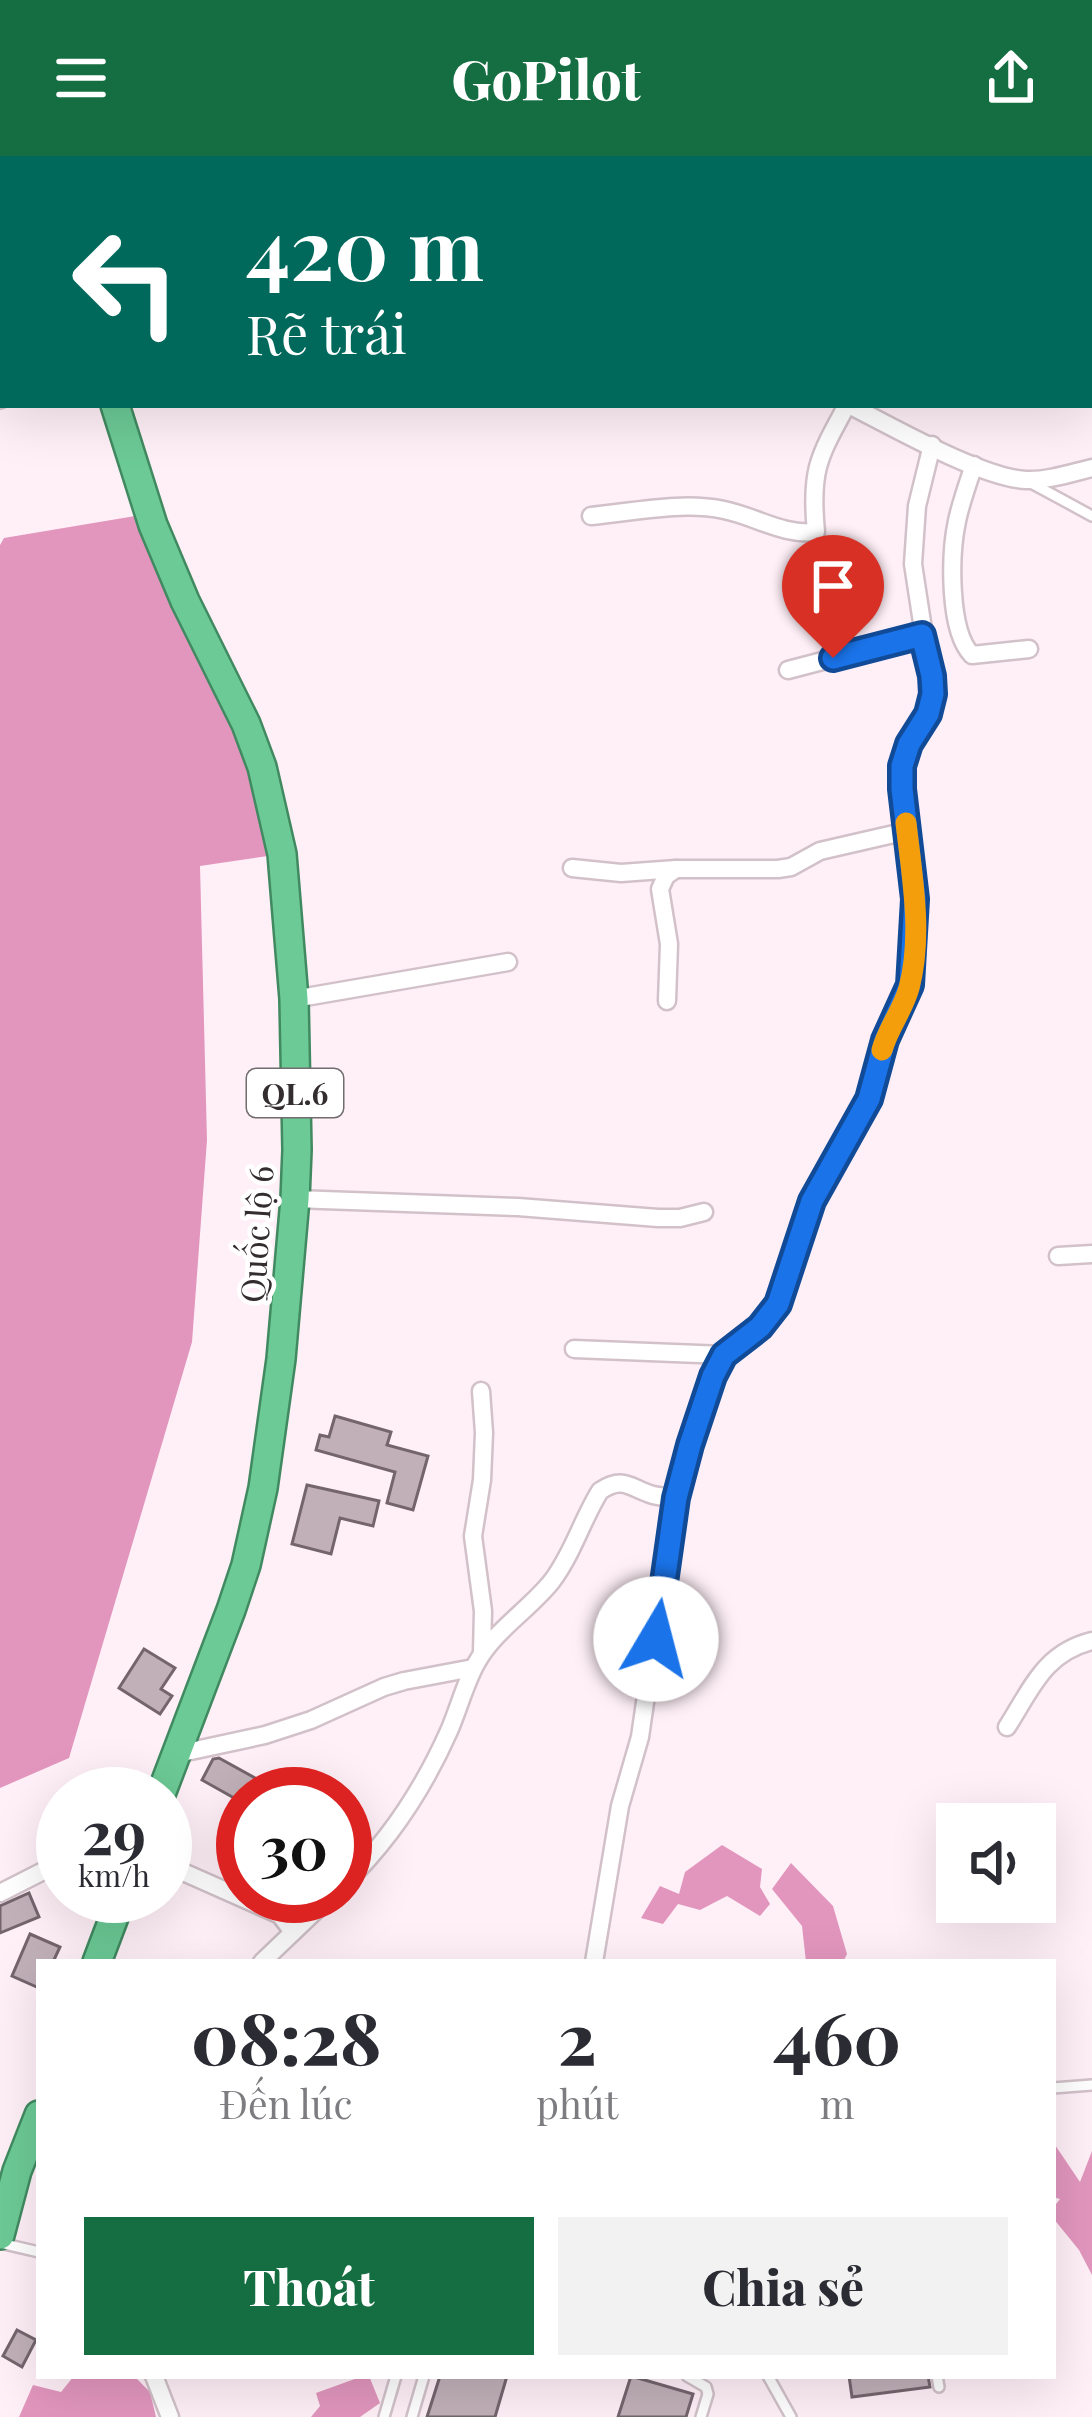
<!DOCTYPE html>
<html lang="vi">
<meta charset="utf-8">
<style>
body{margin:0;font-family:"Playfair Display",serif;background:#f2f2f3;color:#2b2b33;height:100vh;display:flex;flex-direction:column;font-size:45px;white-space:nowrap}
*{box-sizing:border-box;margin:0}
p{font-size:39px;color:#7c7c81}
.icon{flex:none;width:66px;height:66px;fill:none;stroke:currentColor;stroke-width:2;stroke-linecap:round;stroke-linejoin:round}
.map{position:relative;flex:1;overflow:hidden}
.details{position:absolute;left:36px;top:1803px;width:1020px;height:420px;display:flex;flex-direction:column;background:#fff;border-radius:0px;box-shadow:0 12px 48px #0002}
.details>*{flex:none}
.banner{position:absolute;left:0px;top:0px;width:1092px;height:252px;box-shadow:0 12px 48px #0002;background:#00695c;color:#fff;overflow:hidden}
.controls{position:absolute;left:936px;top:1647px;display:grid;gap:24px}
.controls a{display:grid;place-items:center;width:120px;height:120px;border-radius:0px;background:#fff;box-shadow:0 12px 48px #0002;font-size:60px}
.speed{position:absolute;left:36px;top:1611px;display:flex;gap:24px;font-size:60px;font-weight:700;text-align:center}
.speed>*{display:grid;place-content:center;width:156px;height:156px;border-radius:50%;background:#fff;box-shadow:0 12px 48px #0002;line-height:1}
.speed small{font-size:30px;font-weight:400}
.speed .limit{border:18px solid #d22;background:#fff;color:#111}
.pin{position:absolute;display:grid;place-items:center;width:102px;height:102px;color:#fff;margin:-123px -51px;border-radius:50% 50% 50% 0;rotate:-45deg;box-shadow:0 0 12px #0007}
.pin .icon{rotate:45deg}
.me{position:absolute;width:132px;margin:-66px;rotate:8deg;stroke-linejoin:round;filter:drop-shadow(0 0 9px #0008)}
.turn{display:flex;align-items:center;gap:42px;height:252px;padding:0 48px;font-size:54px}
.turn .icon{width:156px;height:156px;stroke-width:2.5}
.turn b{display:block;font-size:84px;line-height:102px}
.eta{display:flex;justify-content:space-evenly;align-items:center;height:204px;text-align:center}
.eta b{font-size:72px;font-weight:800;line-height:84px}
.cta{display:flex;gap:24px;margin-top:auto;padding:24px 48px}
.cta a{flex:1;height:138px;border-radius:0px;background:#156e41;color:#fff;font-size:48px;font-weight:800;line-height:138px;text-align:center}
.cta a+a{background:#f2f2f3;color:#2b2b33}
header{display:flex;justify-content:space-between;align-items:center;height:156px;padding:0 48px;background:#156e41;color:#fff;font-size:54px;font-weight:800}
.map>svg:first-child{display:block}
.forest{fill:#e296be}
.building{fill:#c1b0b8;stroke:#74656d;stroke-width:3}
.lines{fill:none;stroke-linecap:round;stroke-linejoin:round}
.service-casing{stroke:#d2c1c9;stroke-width:14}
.minor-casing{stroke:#d2c1c9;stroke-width:21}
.trunk-casing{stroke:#418a61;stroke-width:32}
.service{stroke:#fff;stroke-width:9}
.minor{stroke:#fff;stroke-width:16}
.trunk{stroke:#6cca96;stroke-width:27}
.route-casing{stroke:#114b97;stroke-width:30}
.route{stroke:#1a73e8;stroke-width:21}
.slow{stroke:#f59e0b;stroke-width:21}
.labels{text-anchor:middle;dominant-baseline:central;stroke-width:9;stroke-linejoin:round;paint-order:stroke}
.shield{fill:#fff;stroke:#716c6e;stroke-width:3}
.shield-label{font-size:30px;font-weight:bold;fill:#342d30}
.street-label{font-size:33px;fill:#342d30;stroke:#fff}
</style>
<header><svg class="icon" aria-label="menu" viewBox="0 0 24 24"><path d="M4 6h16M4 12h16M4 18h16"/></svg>GoPilot<svg class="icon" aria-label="share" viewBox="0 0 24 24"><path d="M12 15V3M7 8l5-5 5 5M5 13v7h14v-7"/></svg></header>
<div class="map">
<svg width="1092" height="2261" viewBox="0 0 1092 2261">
<rect width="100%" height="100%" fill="#fff0f7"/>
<g class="forest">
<polygon points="153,357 282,698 200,710 207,984 192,1186 69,1602 0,1632 0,389 4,382"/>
<polygon points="722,1689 762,1713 760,1731 770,1748 760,1760 727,1740 700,1754 678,1748 663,1768 641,1762 660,1730 679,1738 685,1716"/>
<polygon points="791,1707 833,1750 847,1798 843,1806 806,1806 802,1770 772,1733"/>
<polygon points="1053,1986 1080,2026 1092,1995 1092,2119 1079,2094 1053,2062 1053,2052 1060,2043 1053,2041"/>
<polygon points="74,2220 134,2220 150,2236 156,2261 19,2261 33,2229 61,2236"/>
<polygon points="363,2220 369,2220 380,2247 360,2261 311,2261 320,2250 316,2237"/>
</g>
<g class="building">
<polygon points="335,1260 391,1276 387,1289 428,1300 413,1354 387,1347 395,1316 316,1294 320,1279 329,1281"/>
<polygon points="307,1329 379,1345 373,1370 340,1362 331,1398 292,1388"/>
<polygon points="144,1493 175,1512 161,1533 172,1540 160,1558 119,1532"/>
<polygon points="219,1602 257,1623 284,1638 243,1638 243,1647 202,1624 213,1603"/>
<polygon points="29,1737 39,1761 0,1777 0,1750"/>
<polygon points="30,1778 60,1791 53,1806 39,1806 39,1832 12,1820"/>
<polygon points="17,2174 36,2184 22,2211 3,2200"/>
<polygon points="440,2220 507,2220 495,2261 427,2261"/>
<polygon points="631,2220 693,2238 686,2261 618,2261"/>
<polygon points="849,2220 928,2220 930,2231 852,2241"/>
</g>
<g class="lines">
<defs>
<g id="service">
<polyline points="0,224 3,224"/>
<polyline points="0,247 3,246"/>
<polyline points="1033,328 1092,360"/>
<polyline points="1053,1932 1092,1929"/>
<polyline points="0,2087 39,2096"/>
<polyline points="687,2220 706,2231 708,2238 701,2261"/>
<polyline points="768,2220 791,2261"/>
<polyline points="937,2220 939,2231"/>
<polyline points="384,2261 396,2220"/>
<polyline points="412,2261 424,2220"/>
</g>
<g id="minor">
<polyline points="229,0 242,3"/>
<polyline points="703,0 712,3"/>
<polyline points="289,3 289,0"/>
<polyline points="1089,108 1092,115"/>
<path d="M849,249C891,270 981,322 1026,324C1047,325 1071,317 1092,312"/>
<path d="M974,309C968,327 961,346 957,365C950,398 948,475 972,499L1029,493"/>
<path d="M591,360C633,356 682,345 724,354C755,360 783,380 816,376C810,315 818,302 847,249"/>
<polyline points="788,514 922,479"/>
<polyline points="572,712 621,717 676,713 778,713 791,711 820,695 907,675"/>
<polyline points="294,843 508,806"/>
<polyline points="667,845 669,788 660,733 666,720 676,713"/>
<polyline points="295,1043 518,1051 658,1062 680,1062 704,1056"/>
<polyline points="1058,1100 1092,1098"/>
<polyline points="574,1193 724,1199"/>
<polyline points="481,1235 484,1277 482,1324 473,1380 483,1455 482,1497"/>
<path d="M1007,1571C1032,1532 1044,1497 1092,1485"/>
<polyline points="177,1598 265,1579 311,1564 384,1531 404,1525 473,1512"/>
<polyline points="165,1708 280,1759 293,1776"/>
<path d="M345,1727C390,1684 424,1631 449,1575C459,1552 465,1527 477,1506C495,1474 530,1453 552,1425C573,1397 582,1364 600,1335C624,1319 631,1333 653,1339C661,1341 668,1341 676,1342"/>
<polyline points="0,1737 63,1705"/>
<polyline points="262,1806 331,1740"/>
<polyline points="594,1806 620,1650 640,1581 671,1367 698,1262 724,1199 760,1171 778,1148 812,1045 869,943 885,884 910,829 915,743 902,633 902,610 909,588 928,558 933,538 913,408 917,350 932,289"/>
<polyline points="154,2220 170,2261"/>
</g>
<g id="trunk">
<polyline points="104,3 104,0"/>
<polyline points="115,249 153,369 185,445 246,568 262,611 282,698 294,843 297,994 295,1043 281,1203 263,1332 246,1409 231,1454 161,1638"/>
<polyline points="97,1806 122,1740"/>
<polyline points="0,2079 17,2015 39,1959"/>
</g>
</defs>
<use href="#service" class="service-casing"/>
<use href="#minor" class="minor-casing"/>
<use href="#trunk" class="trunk-casing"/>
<use href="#service" class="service"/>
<use href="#minor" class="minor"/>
<use href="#trunk" class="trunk"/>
</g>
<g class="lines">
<defs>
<polyline id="route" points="656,1483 676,1342 690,1289 713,1220 724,1199 760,1171 778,1148 812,1045 869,943 885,884 910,829 915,743 902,633 902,610 909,588 928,558 933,538 932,520 922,479 833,502"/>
</defs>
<use href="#route" class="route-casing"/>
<use href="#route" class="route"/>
<path class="slow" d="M882,894C888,872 903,854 909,832C923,779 912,720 906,667"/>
</g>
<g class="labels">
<rect class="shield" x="247" y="913" width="96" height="48" rx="9"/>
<g class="shield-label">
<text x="295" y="937">QL.6</text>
</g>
<g class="street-label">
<text transform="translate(255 1078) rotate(-86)">Quốc lộ 6</text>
</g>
</g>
</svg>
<div class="controls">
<a><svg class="icon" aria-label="sound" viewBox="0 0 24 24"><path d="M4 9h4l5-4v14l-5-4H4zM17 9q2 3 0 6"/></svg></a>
</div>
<div class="speed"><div>29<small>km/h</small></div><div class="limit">30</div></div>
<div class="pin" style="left:833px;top:502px;background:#d93025"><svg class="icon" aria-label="arrive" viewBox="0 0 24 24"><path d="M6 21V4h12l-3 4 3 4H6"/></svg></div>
<svg class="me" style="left:656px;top:1483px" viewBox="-20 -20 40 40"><circle r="19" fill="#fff"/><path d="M0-13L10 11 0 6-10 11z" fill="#1a73e8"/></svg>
<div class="banner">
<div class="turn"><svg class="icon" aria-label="left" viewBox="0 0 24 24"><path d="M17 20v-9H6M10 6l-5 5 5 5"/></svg><div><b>420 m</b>Rẽ trái</div></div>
</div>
<section class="details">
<div class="eta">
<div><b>08:28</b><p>Đến lúc</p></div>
<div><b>2</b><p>phút</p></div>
<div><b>460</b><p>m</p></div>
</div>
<div class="cta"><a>Thoát</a><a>Chia sẻ</a></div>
</section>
</div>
